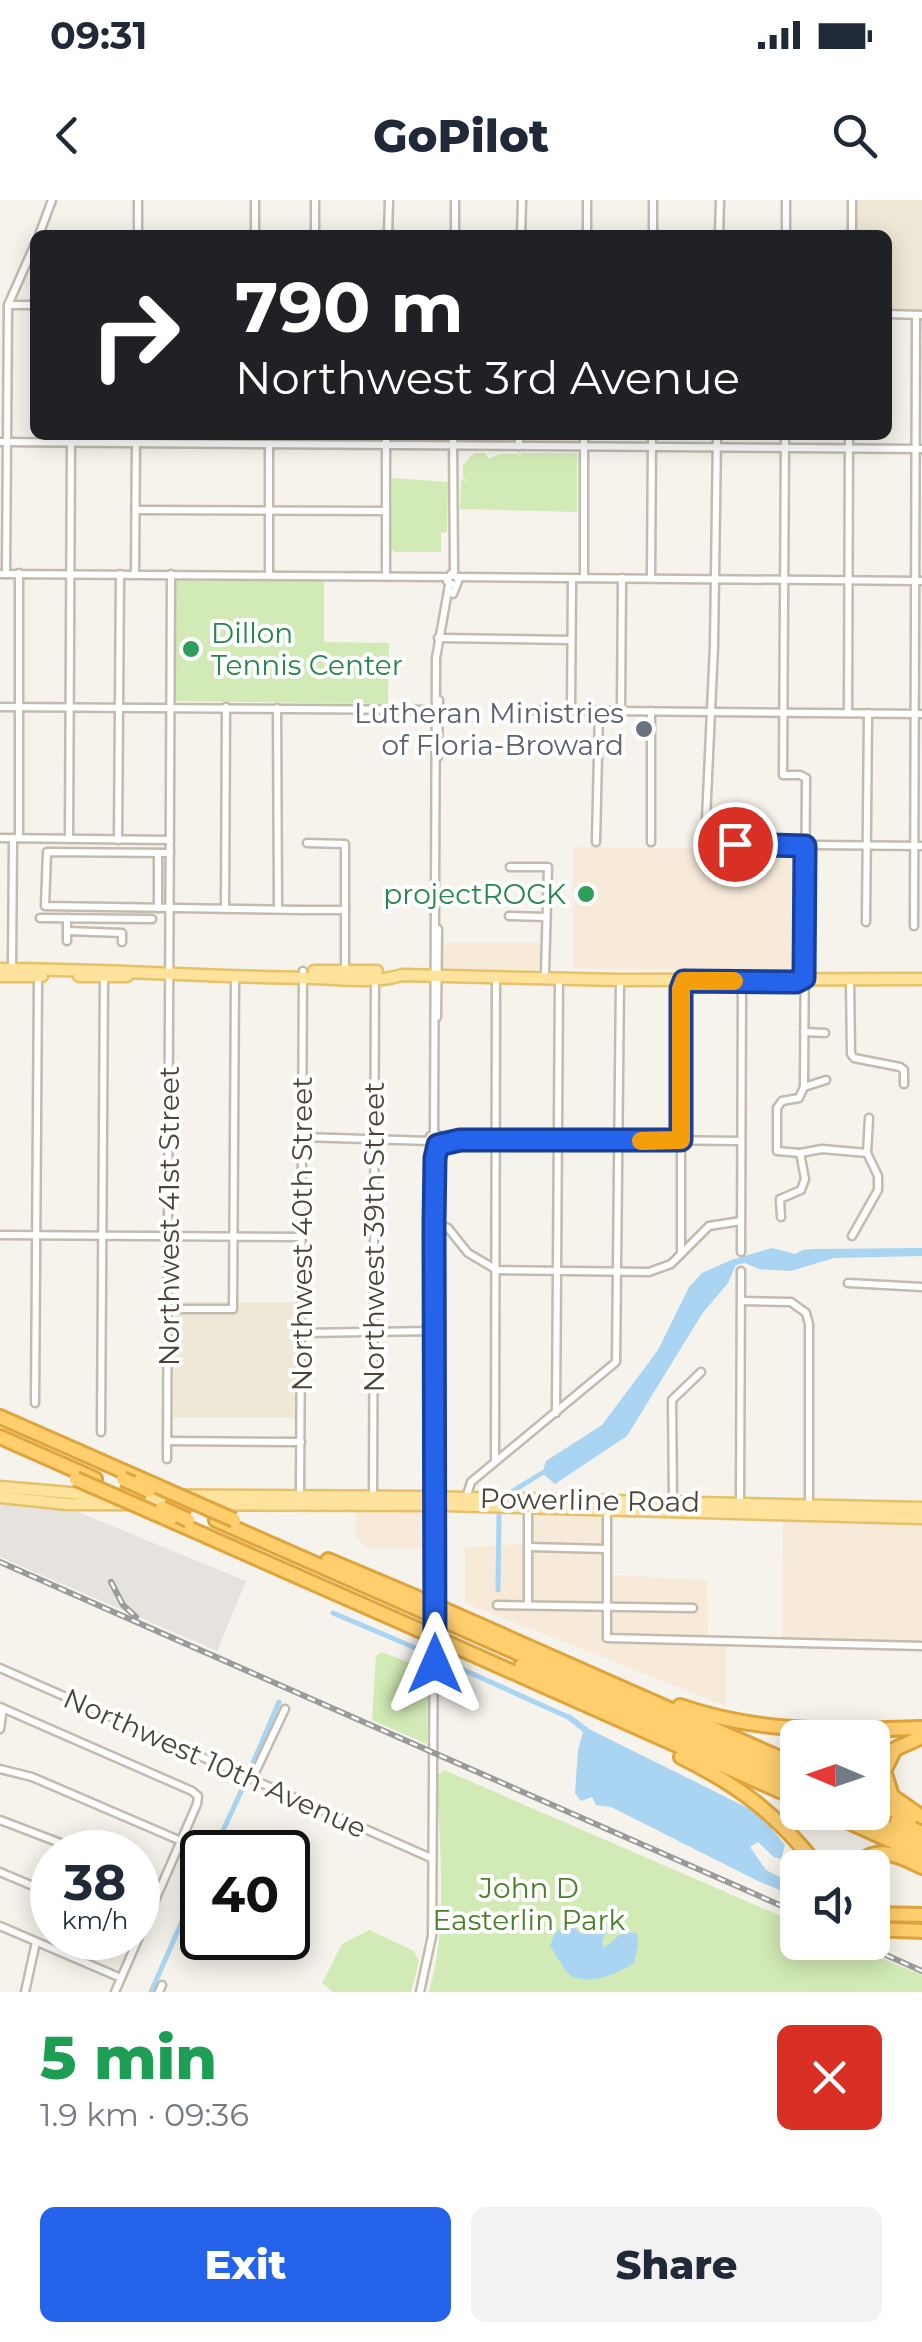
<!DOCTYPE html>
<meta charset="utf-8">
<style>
body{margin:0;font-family:Montserrat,sans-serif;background:#f2f2f3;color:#1f2937;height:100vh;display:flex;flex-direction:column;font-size:38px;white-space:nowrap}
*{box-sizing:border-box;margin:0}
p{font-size:32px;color:#747a83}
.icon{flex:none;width:55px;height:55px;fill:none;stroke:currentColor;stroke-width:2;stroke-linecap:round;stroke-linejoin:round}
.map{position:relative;height:1792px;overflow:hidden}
.drawer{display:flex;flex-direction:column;background:#fff;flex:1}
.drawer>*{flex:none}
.top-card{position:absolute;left:30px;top:30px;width:862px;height:210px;border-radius:15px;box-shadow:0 5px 25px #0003;background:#202124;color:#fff;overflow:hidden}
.needle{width:65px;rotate:272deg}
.buttons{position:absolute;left:780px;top:1520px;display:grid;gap:20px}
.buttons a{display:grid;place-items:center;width:110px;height:110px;border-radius:15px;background:#fff;box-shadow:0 5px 25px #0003;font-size:50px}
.speed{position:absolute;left:30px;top:1630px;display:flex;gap:20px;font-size:50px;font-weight:700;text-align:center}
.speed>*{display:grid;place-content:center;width:130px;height:130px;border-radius:50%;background:#fff;box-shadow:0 5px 25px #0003;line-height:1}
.speed small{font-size:25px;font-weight:400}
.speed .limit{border:5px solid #111;border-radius:15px;background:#fff;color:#111}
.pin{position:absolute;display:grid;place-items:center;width:85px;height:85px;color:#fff;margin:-42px;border:5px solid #fff;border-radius:50%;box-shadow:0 2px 10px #0007}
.me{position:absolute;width:110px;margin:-55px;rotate:0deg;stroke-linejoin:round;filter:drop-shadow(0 0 8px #0008)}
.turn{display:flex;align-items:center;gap:35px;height:210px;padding:0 40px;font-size:45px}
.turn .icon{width:130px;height:130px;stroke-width:2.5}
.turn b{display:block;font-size:70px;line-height:85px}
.round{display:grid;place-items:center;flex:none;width:105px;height:105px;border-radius:15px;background:#f2f2f3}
.headline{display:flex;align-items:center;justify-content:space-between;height:170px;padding:0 40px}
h1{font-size:60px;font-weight:800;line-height:75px;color:#1e9e55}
.action{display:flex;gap:20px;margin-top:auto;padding:20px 40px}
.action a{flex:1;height:115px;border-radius:15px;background:#2563eb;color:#fff;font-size:40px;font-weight:800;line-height:115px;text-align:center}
.action a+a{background:#f2f2f3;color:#1f2937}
.status{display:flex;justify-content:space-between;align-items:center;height:70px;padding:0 50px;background:#fff;direction:ltr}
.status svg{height:28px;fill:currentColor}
header{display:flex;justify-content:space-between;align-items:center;height:130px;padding:0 40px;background:#fff;font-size:45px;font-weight:800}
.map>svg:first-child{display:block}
.commercial{fill:#f7ead8}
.industrial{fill:#e6e2dd}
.education{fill:#efe8d6}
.green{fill:#d2eab5}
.water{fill:#a9d4f2}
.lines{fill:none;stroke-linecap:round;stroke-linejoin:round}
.canal{stroke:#a9d4f2;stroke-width:5}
.minor-casing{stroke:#c2bbae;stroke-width:11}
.major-casing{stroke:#e6c16a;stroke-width:15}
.highway-casing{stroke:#e0a43c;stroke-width:18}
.minor{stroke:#fff;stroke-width:6}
.major{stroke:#ffe39c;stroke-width:10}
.highway{stroke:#ffcf6e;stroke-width:12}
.rail-casing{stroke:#9a9a9a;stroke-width:6}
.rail{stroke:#fff;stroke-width:2.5;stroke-dasharray:8;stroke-linecap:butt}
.highway-bridge-casing{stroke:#e0a43c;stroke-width:18;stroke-linecap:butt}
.highway-bridge{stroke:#ffcf6e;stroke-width:12}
.route-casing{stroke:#184099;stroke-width:25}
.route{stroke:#2563eb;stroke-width:18}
.slow{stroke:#f59e0b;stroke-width:18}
.leisure-dot{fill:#2e9e5b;stroke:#fff;stroke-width:4}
.worship-dot{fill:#6b7280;stroke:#fff;stroke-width:4}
.labels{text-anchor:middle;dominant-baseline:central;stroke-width:8;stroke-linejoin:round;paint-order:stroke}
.leisure-label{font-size:28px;fill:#27864d;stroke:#fff;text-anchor:start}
.worship-label{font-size:28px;fill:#5b616d;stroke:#fff;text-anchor:end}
.street-label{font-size:28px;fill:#4b4439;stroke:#fff}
.park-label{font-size:28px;fill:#4a7f2a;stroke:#fff}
</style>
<div class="status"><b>09:31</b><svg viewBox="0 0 49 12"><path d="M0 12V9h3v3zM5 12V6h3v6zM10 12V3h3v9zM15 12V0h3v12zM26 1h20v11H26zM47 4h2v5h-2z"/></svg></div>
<header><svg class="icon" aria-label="back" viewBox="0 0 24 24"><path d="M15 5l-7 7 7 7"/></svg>GoPilot<svg class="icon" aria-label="search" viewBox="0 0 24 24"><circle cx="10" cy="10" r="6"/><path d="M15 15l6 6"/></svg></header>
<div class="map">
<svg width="922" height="1792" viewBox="0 0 922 1792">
<rect width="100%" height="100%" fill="#f6f3ec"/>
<g class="commercial">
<polygon points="573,647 801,650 800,771 573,768"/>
<polygon points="440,743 542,743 542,769 441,769"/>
<polygon points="429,1309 430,1349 367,1348 356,1336 356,1310"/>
<polygon points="524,1315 613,1316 611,1375 707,1380 708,1439 726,1440 726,1506 465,1403 465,1347 523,1344"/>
<polygon points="783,1317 922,1321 922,1446 782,1439"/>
</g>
<polygon class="industrial" points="0,1303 73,1310 246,1381 217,1451 0,1357"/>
<g class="education">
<polygon points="856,0 922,0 922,111 888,110 888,35 855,35"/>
<polygon points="174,1102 297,1102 296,1218 173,1218"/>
</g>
<g class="green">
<polygon points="474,253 485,253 489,259 500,254 519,254 520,260 521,253 577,253 577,312 460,309 461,280 468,281 463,278 463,265"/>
<polygon points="392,278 448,282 447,332 441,333 441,352 395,352 391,349"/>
<polygon points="176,381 324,381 324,442 389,443 388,504 175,501"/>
<polygon points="382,1452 428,1470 427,1544 372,1520 376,1456"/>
<path d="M444,1570L797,1723L798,1742L844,1743L922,1775V1792H429C449,1723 439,1647 437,1576Z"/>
<polygon points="369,1730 414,1751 419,1761 411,1792 333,1792 322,1783 342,1744"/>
</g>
<g class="water">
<polygon points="772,1048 795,1054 803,1050 814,1049 922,1048 922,1056 834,1058 791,1071 759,1069 745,1063 736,1065 728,1083 702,1114 627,1236 555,1284 542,1273 546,1261 602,1225 658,1150 689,1087 702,1073 731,1060"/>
<polygon points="570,1514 589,1529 760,1614 785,1645 781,1659 774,1657 758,1642 750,1647 766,1670 797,1686 797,1697 758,1681 611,1607 596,1605 592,1597 581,1601 575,1593 578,1550 583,1532 568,1520"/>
<path d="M601,1721L609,1724L602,1742L604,1748L623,1732L637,1733L638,1746L634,1763C619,1773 586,1788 569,1774C562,1767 555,1753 550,1746L555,1733L567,1724L572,1725L581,1734L594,1731Z"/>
</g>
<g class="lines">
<g class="canal">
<polyline points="513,1291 542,1273"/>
<polyline points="498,1390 499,1315"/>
<polyline points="333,1413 425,1452"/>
<polyline points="446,1462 568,1517"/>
<polyline points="250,1570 279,1502"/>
<polyline points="213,1652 245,1583"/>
<polyline points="151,1792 202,1676"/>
</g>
<defs>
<g id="minor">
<polyline points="255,0 255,35"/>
<polyline points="786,0 786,35"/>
<polyline points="39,35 52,0"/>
<polyline points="138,35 138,0"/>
<polyline points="315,35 315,0"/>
<polyline points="388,35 389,0"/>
<polyline points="455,35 455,0"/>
<polyline points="521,35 522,0"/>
<polyline points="587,35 587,0"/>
<polyline points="653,35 653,0"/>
<polyline points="719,35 720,0"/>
<polyline points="852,35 852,0"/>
<polyline points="8,105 35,105"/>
<polyline points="888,114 922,115"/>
<polyline points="453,235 454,374"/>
<polyline points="0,242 922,249"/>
<polyline points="269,244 269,374"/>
<polyline points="519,246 519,235"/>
<polyline points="136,310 386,311"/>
<polyline points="0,374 447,377"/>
<polyline points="6,374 8,105 35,44"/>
<polyline points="135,374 136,235"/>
<polyline points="386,376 386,235"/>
<polyline points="458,377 922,381"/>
<polyline points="584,378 584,235"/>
<polyline points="651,378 652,235"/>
<polyline points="453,394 459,379 451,374 447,381 455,386"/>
<polyline points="438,438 570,440"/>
<polyline points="0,507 439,510"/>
<polyline points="277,508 278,709"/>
<polyline points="509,510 922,514"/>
<polyline points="571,510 572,378"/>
<polyline points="621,511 622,378"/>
<polyline points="651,511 651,642"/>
<polyline points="848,513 849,235"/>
<polyline points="438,557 439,500"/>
<polyline points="0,638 170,640"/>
<polyline points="19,638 19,373"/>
<polyline points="69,639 71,242"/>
<polyline points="118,640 120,374"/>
<polyline points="705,641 714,446 717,235"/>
<polyline points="596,642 599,510"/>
<polyline points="307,643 345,644 345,771"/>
<polyline points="716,644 922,646"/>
<polyline points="170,653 47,652 45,706 303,710"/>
<polyline points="510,667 548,667 545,773"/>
<polyline points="158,708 158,653"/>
<polyline points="225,709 226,507"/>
<polyline points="304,710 345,710"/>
<polyline points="509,716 546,717"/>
<polyline points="40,718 152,719"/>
<polyline points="866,722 868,513"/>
<polyline points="914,726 916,115"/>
<polyline points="67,731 122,733 122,742"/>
<polyline points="67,741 67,718"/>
<polyline points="12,769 13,638"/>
<polyline points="850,780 851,854 854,858 900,867 904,870 904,884"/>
<polyline points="437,817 438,729"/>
<polyline points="804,832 825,833"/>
<polyline points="804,887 826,880"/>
<polyline points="434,934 436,458 449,385"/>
<circle cx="435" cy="940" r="6"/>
<polyline points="302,937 430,941"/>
<polyline points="441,942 554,939 741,941"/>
<polyline points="433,945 434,1249 431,1330 434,1403"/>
<polyline points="800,953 822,949 867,953"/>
<polyline points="781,1017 780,999 801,990 805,979 800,953 777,951 777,908 782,901 799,898 804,887 806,578 800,575 783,575 785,235"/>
<polyline points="435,1023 448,1028 468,1053 497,1070 649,1072 671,1064 709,1026 741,1021"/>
<polyline points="0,1035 301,1037"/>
<polyline points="852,1036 878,990 878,976 867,953 869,918"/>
<polyline points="741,1052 742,781"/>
<polyline points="681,1054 681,789 684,774"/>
<polyline points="848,1083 922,1087"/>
<polyline points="742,1101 791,1102 806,1113 809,1124 809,1305"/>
<polyline points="168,1109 233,1109 235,777"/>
<polyline points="301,1133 435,1131"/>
<polyline points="35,1203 38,777"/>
<polyline points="556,1213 559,780"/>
<polyline points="101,1232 104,777"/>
<polyline points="167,1241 301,1242"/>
<polyline points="167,1259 171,374"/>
<polyline points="495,1261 496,779"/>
<polyline points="300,1295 303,771"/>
<polyline points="373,1297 375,780"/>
<polyline points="466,1298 471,1282 616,1162 620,780"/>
<polyline points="673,1302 672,1200 701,1172"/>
<polyline points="740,1303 741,1071"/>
<polyline points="607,1309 607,1438 922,1446"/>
<polyline points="435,1347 437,1305"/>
<polyline points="529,1347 607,1349"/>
<polyline points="497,1405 693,1408"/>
<polyline points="528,1405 528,1307"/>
<polyline points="0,1468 431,1658"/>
<polyline points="0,1507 192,1591 198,1596 197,1604 115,1792"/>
<polyline points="0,1529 3,1508"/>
<polyline points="0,1569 32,1577 181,1641"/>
<polyline points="252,1579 285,1509"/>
<polyline points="0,1620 84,1652"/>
<polyline points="0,1672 52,1694"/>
<polyline points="138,1676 161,1687"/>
<polyline points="0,1726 121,1778"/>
<polyline points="25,1792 36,1742"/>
<polyline points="159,1792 162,1785"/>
<polyline points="420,1792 432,1736 434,1415"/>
</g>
<g id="major">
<path d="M0,769C104,769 205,777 310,778C338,778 375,784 402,775L620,780L922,779"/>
<polyline points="314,771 377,771"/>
<polyline points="0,776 42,776"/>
<polyline points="79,776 127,776"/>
<polyline points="0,1287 94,1295 424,1297 922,1308"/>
<polyline points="0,1297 68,1304 444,1305 922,1318"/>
</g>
<g id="highway">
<polyline points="0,1217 141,1279"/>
<polyline points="0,1237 95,1279"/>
<polyline points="170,1320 417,1429"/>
<polyline points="216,1320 418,1409"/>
<polyline points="328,1360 418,1398"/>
<polyline points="452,1413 798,1566"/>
<polyline points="452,1424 798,1577"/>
<polyline points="452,1445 798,1599"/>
<polyline points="521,1466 798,1588"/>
<path d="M680,1506C761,1534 838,1531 922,1528"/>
<polyline points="922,1537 895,1549 884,1571 892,1596 922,1617"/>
<path d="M681,1557C740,1586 778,1615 819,1668"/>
<polyline points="872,1601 911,1618"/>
<polyline points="827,1612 922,1655"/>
<polyline points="853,1612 922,1644"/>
<polyline points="897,1621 922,1633"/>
<path d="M855,1668C875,1643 898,1655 922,1667"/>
<polyline points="872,1714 922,1715"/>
<polyline points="872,1729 922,1731"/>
</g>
</defs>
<use href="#minor" class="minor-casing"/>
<use href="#major" class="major-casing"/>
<use href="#highway" class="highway-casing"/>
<use href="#minor" class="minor"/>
<use href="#major" class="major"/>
<use href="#highway" class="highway"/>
<defs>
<g id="rail">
<polyline points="0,1362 798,1713"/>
<polyline points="111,1382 123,1405 136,1417"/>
<polyline points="857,1742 922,1771"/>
</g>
</defs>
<use href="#rail" class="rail-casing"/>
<use href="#rail" class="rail"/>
<defs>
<g id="highway-bridge">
<polyline points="76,1279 170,1320"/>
<polyline points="123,1279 149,1291"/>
<polyline points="141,1279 234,1320"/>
<polyline points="162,1308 188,1320"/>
<polyline points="418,1398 452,1413"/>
<polyline points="418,1409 452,1424"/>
<polyline points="417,1429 452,1445"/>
</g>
</defs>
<use href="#highway-bridge" class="highway-bridge-casing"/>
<use href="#highway-bridge" class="highway-bridge"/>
</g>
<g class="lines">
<defs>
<polyline id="route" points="435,1464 434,1023 435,958 438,945 460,940 681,940 681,789 684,781 796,782 804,778 805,646 735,644"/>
</defs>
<use href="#route" class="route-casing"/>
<use href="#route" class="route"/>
<polyline class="slow" points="641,941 681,940 681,789 684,781 734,781"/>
</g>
<g class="leisure-dot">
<circle cx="191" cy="449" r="10"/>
<circle cx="586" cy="694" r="10"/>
</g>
<circle class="worship-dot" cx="644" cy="529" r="10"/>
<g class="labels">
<g class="leisure-label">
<text x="211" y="433">Dillon<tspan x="211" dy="32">Tennis Center</tspan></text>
<text x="566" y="694" text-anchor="end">projectROCK</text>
</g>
<g class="worship-label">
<text x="624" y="513">Lutheran Ministries<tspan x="624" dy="32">of Floria-Broward</tspan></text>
</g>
<g class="street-label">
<text transform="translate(169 1016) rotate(-90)">Northwest 41st Street</text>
<text transform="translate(302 1034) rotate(-90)">Northwest 40th Street</text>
<text transform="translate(374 1037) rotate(-90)">Northwest 39th Street</text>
<text transform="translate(590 1300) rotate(1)">Powerline Road</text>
<text transform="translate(215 1563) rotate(24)">Northwest 10th Avenue</text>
</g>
<g class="park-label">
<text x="529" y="1688">John D<tspan x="529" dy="32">Easterlin Park</tspan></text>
</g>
</g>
</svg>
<div class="buttons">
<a><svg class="needle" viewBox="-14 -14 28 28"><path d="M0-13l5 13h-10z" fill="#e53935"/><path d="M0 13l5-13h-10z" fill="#747a83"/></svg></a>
<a><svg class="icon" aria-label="sound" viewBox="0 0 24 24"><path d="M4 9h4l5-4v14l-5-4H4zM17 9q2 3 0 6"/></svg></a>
</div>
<div class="speed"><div>38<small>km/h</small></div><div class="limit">40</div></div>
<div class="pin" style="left:735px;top:644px;background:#d93025"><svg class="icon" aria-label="arrive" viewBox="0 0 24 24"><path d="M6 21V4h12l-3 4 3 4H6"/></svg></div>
<svg class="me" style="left:435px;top:1464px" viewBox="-20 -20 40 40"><path d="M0-17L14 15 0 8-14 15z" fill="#2563eb" stroke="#fff" stroke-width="4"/></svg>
<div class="top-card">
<div class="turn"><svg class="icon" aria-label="right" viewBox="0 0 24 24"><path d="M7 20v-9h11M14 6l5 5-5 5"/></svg><div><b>790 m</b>Northwest 3rd Avenue</div></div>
</div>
</div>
<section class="drawer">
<div class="headline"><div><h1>5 min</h1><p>1.9 km · 09:36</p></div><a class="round" style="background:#d93025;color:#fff"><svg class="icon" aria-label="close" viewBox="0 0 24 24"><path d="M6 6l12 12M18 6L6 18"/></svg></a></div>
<div class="action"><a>Exit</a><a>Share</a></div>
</section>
